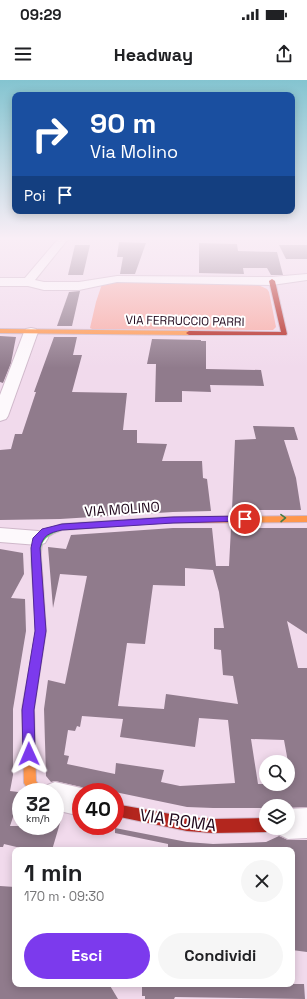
<!DOCTYPE html>
<html lang="it">
<meta charset="utf-8">
<style>
body{margin:0;font-family:"Space Grotesk",sans-serif;background:#f6f6f6;color:#202124;height:100vh;display:flex;flex-direction:column;font-size:15px;white-space:nowrap}
*{box-sizing:border-box;margin:0}
p{font-size:13px;color:#757577}
.icon{flex:none;width:22px;height:22px;fill:none;stroke:currentColor;stroke-width:2;stroke-linecap:round;stroke-linejoin:round}
.map{position:relative;flex:1;overflow:hidden}
.details{position:absolute;left:12px;top:767px;width:283px;height:140px;display:flex;flex-direction:column;background:#fff;border-radius:8px;box-shadow:0 2px 10px #0003}
.details>*{flex:none}
.top-card{position:absolute;left:12px;top:12px;width:283px;height:122px;border-radius:8px;box-shadow:0 2px 10px #0003;background:#1a4fa0;color:#fff;overflow:hidden}
.controls{position:absolute;left:259px;top:675px;display:grid;gap:8px}
.controls a{display:grid;place-items:center;width:36px;height:36px;border-radius:50%;background:#fff;box-shadow:0 2px 10px #0003;font-size:20px}
.speed{position:absolute;left:12px;top:703px;display:flex;gap:8px;font-size:20px;font-weight:700;text-align:center}
.speed>*{display:grid;place-content:center;width:52px;height:52px;border-radius:50%;background:#fff;box-shadow:0 2px 10px #0003;line-height:1}
.speed small{font-size:10px;font-weight:400}
.speed .limit{border:6px solid #d22;background:#fff;color:#111}
.pin{position:absolute;display:grid;place-items:center;width:34px;height:34px;color:#fff;margin:-17px;border:2px solid #fff;border-radius:50%;box-shadow:0 1px 4px #0007}
.me{position:absolute;width:44px;margin:-22px;rotate:359deg;stroke-linejoin:round;filter:drop-shadow(0 0 3px #0008)}
.turn{display:flex;align-items:center;gap:14px;height:84px;padding:0 12px;font-size:18px}
.turn .icon{width:52px;height:52px;stroke-width:2.5}
.turn b{display:block;font-size:28px;line-height:34px}
.then{display:flex;align-items:center;height:38px;padding:0 12px;background:#0003;gap:8px;font-size:15px}
.round{display:grid;place-items:center;flex:none;width:42px;height:42px;border-radius:21px;background:#f6f6f6}
.head{display:flex;align-items:center;justify-content:space-between;height:68px;padding:0 12px}
h1{font-size:24px;font-weight:700;line-height:30px}
.button{display:flex;gap:8px;margin-top:auto;padding:8px 12px}
.button a{flex:1;height:46px;border-radius:24px;background:#7c3aed;color:#fff;font-size:16px;font-weight:700;line-height:46px;text-align:center}
.button a+a{background:#f6f6f6;color:#202124}
.status{display:flex;justify-content:space-between;align-items:center;height:28px;padding:0 20px;background:#fff;direction:ltr}
.status svg{height:11px;fill:currentColor}
header{display:flex;justify-content:space-between;align-items:center;height:52px;padding:0 12px;background:#fff;font-size:18px;font-weight:700}
.map>svg:first-child{display:block}
.green{fill:#f8aca6}
.building{fill:#907b8c;fill-rule:evenodd}
.lines{fill:none;stroke-linecap:round;stroke-linejoin:round}
.street-casing{stroke:#cfb8ca;stroke-width:2}
.fast-casing{stroke:#cfb8ca;stroke-width:2}
.slow-casing{stroke:#cfb8ca;stroke-width:2}
.jam-casing{stroke:#cfb8ca;stroke-width:2}
.street{fill:#fdf9fc;fill-rule:evenodd}
.fast{fill:#63d668;fill-rule:evenodd}
.slow{fill:#ff974d;fill-rule:evenodd}
.jam{fill:#b3261e;fill-rule:evenodd}
.oneway{stroke:#457a46}
.route{fill:#7c3aed;stroke:#51269a}
.labels{text-anchor:middle;dominant-baseline:central;stroke-width:4;stroke-linejoin:round;paint-order:stroke}
.far-street-label{font-size:12px;fill:#21091d;stroke:#fff}
.street-label{font-size:14px;fill:#21091d;stroke:#fff}
.near-street-label{font-size:17px;fill:#21091d;stroke:#fff}
</style>
<div class="status"><b>09:29</b><svg viewBox="0 0 49 12"><path d="M0 12V9h3v3zM5 12V6h3v6zM10 12V3h3v9zM15 12V0h3v12zM26 1h20v11H26zM47 4h2v5h-2z"/></svg></div>
<header><svg class="icon" aria-label="menu" viewBox="0 0 24 24"><path d="M4 6h16M4 12h16M4 18h16"/></svg>Headway<svg class="icon" aria-label="share" viewBox="0 0 24 24"><path d="M12 15V3M7 8l5-5 5 5M5 13v7h14v-7"/></svg></header>
<div class="map">
<svg width="307" height="919" viewBox="0 0 307 919">
<rect width="100%" height="100%" fill="#f1daec"/>
<polygon class="green" points="110,202 254,203 267,209 269,212 276,247 273,250 92,249 90,248 96,222 102,204"/>
<g class="building">
<polygon points="119,162 146,163 135,194 120,194 123,177 117,177"/>
<polygon points="199,163 237,164 238,171 277,172 283,195 271,195 267,188 243,188 244,194 199,193"/>
<polygon points="75,165 90,165 83,195 68,195"/>
<polygon points="279,165 307,165 307,179 286,179"/>
<polygon points="80,211 72,246 57,246 69,212"/>
<polygon points="0,256 16,257 11,283 3,303 0,302"/>
<polygon points="54,257 77,257 73,275 82,275 72,312 127,313 123,350 137,350 137,363 167,364 162,381 202,381 203,398 207,399 211,431 173,432 60,439 0,440 0,370 11,369 15,354 22,354 36,312 34,312"/>
<polygon points="152,259 201,260 201,261 206,261 206,289 261,290 264,306 210,305 211,312 182,311 182,322 155,322 156,284 147,284"/>
<polygon points="253,346 294,347 298,360 284,360 296,398 301,430 232,430 235,360 256,359"/>
<path d="M173,448H212L216,486H229L231,448H307V554L287,541L298,588H307V727L288,728V726H266V728H213L187,727L115,712H92L81,707L55,701L51,702L46,696L44,629L48,600L65,604L87,496L60,494L53,528L48,467L66,469L71,455ZM185,488L213,490L219,512L224,548H214V569L221,570L223,595L233,596L238,624L166,614L164,629L118,626L127,563L145,564L153,505L185,506ZM82,636L123,639L120,657L195,667L199,638L228,640L235,703L180,706L161,702L164,690L116,683L115,694L67,684L69,676L64,675L68,650L75,651L77,646L80,647ZM251,659L284,660L288,682V704H258Z"/>
<polygon points="0,469 23,473 24,494 11,518 25,519 26,551 13,629 13,695 10,711 18,712 20,716 10,746 55,746 55,732 63,733 52,770 29,770 4,764 3,767 0,767"/>
<polygon points="115,748 187,762 213,764 266,762 279,756 288,760 307,760 307,872 292,870 292,770 168,770 168,764 115,753"/>
<polygon points="0,806 15,807 15,904 109,904 118,919 0,919"/>
<polygon points="142,904 304,904 305,919 175,917 174,919 145,919 145,916 142,916"/>
</g>
<g class="lines">
<defs>
<g id="street">
<polygon points="58,159 68,159 35,200 44,202 79,202 117,196 272,197 307,194 307,200 272,205 117,202 79,210 44,210 28,206 0,206 0,198 25,198"/>
<polygon points="31,248 36,249 38,252 8,336 6,339 0,341 0,315 24,252 26,249"/>
<polygon points="0,448 38,451 45,453 48,458 45,463 38,465 0,462"/>
<polygon points="55,702 81,708 91,712 81,712 81,736 55,730 55,712 43,712 45,706"/>
<polygon points="307,728 307,758 288,759 278,754 275,748 288,748 288,729"/>
</g>
<path id="fast" d="M170,437L173,438L174,440L173,442L62,450C37,458 40,468 42,491L40,493H34L32,491C30,461 32,453 62,444Z"/>
<g id="slow">
<polygon points="0,249 189,251 192,253 189,255 0,253"/>
<polygon points="307,436 307,442 170,443 166,440 170,437"/>
<polygon points="37,487 40,489 42,491 46,551 34,629 36,701 44,712 30,712 24,703 22,629 36,551 32,491 34,489"/>
</g>
<g id="jam">
<polygon points="272,199 275,201 287,254 286,255 189,255 186,253 189,251 281,252 269,201"/>
<polygon points="115,724 187,737 213,739 266,738 266,748 271,748 266,752 213,753 187,751 115,736"/>
</g>
</defs>
<use href="#street" class="street-casing"/>
<use href="#fast" class="fast-casing"/>
<use href="#slow" class="slow-casing"/>
<use href="#jam" class="jam-casing"/>
<use href="#street" class="street"/>
<use href="#fast" class="fast"/>
<use href="#slow" class="slow"/>
<use href="#jam" class="jam"/>
</g>
<defs><path id="oneway-chevron" d="M-2-3.5L2.5 0L-2 3.5" fill="none" stroke-width="1.6" stroke-linecap="round" stroke-linejoin="round"/></defs>
<use class="oneway" href="#oneway-chevron" transform="translate(283 438) rotate(-1)"/>
<linearGradient id="sky" x2="0" y2="1"><stop stop-color="#84c4d0"/><stop offset="0.55" stop-color="#f9eef6"/><stop offset="1" stop-color="#f9eef6" stop-opacity="0"/></linearGradient>
<rect width="307" height="288" fill="url(#sky)"/>
<path class="route" d="M245,436H248L249,439L248,441L173,443L62,450C49,453 43,455 40,468L46,551L34,630L35,674L33,678L29,680L25,678L23,674L22,630L35,551L31,468L33,458L42,449L62,444L173,437Z"/>
<g class="labels">
<g class="far-street-label">
<text transform="translate(185 241) rotate(1)">VIA FERRUCCIO PARRI</text>
</g>
<g class="street-label">
<text transform="translate(122 429) rotate(-4)">VIA MOLINO</text>
</g>
<g class="near-street-label">
<text transform="translate(178 740) rotate(8)">VIA ROMA</text>
</g>
</g>
</svg>
<div class="controls">
<a><svg class="icon" aria-label="search" viewBox="0 0 24 24"><circle cx="10" cy="10" r="6"/><path d="M15 15l6 6"/></svg></a>
<a><svg class="icon" aria-label="layers" viewBox="0 0 24 24"><path d="M12 4l9 5-9 5-9-5zM3 14l9 5 9-5"/></svg></a>
</div>
<div class="speed"><div>32<small>km/h</small></div><div class="limit">40</div></div>
<div class="pin" style="left:245px;top:439px;background:#d93025"><svg class="icon" aria-label="arrive" viewBox="0 0 24 24"><path d="M6 21V4h12l-3 4 3 4H6"/></svg></div>
<svg class="me" style="left:29px;top:674px" viewBox="-20 -20 40 40"><path d="M0-17L14 15 0 8-14 15z" fill="#7c3aed" stroke="#fff" stroke-width="4"/></svg>
<div class="top-card">
<div class="turn"><svg class="icon" aria-label="right" viewBox="0 0 24 24"><path d="M7 20v-9h11M14 6l5 5-5 5"/></svg><div><b>90 m</b>Via Molino</div></div>
<div class="then">Poi<svg class="icon" aria-label="arrive" viewBox="0 0 24 24"><path d="M6 21V4h12l-3 4 3 4H6"/></svg></div>
</div>
<section class="details">
<div class="head"><div><h1>1 min</h1><p>170 m · 09:30</p></div><a class="round"><svg class="icon" aria-label="close" viewBox="0 0 24 24"><path d="M6 6l12 12M18 6L6 18"/></svg></a></div>
<div class="button"><a>Esci</a><a>Condividi</a></div>
</section>
</div>
